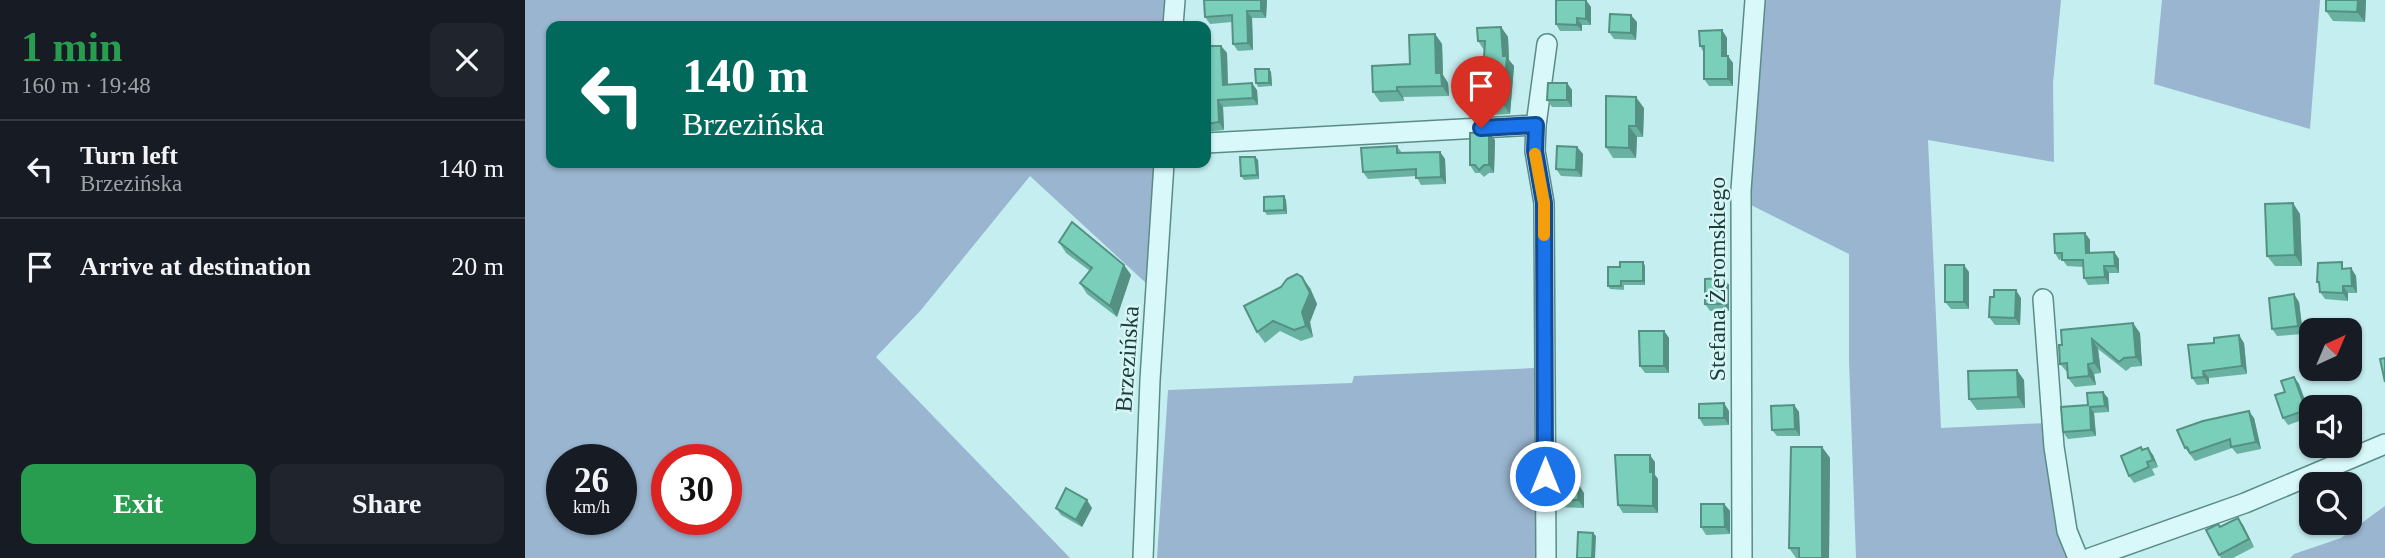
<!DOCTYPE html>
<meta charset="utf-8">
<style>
body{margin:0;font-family:Georgia,serif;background:#20242c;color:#f1f3f6;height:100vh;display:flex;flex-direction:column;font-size:26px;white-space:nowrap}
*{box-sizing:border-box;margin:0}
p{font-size:23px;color:#9ea1a6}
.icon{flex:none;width:38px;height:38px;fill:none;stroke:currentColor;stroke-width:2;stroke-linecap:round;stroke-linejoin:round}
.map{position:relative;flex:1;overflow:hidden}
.details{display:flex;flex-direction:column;background:#171b24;width:525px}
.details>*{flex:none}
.hud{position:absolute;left:21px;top:21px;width:665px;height:147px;border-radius:14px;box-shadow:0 2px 5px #0004;background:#00695c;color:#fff;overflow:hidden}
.needle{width:46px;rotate:44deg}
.fabs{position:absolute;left:1774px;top:318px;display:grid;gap:14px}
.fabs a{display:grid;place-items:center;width:63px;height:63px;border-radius:14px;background:#171b24;box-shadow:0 2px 5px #0004;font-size:35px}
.speed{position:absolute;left:21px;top:444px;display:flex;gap:14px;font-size:35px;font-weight:700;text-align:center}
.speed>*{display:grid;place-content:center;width:91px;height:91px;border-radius:50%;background:#171b24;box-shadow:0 2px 5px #0004;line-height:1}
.speed small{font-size:18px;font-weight:400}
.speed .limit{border:10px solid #d22;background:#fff;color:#111}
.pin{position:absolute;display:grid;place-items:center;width:60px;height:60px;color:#fff;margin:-72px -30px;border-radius:50% 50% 50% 0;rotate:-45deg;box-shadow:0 0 7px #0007}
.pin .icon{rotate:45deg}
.me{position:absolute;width:77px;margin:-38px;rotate:0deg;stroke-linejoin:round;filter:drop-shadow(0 0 5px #0008)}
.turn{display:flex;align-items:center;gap:24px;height:147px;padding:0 21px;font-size:32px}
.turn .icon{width:91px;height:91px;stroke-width:2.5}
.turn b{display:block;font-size:49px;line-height:60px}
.round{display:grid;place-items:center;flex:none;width:74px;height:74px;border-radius:14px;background:#20242c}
.overview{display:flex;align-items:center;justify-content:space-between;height:119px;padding:0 21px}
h1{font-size:42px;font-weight:700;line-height:52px;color:#289d50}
.primary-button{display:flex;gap:14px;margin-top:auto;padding:14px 21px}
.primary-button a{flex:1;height:80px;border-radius:14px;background:#289d50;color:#fff;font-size:28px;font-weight:700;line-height:80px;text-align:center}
.primary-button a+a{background:#20242c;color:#f1f3f6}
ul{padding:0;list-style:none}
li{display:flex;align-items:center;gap:21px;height:98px;padding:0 21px;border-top:2px solid #363941}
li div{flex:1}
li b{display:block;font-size:26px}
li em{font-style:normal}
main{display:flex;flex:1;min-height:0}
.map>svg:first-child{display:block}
.green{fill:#99b5cf;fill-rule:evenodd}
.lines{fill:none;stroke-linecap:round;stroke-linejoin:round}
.minor-casing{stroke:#5a8c86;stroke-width:22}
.minor{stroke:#d9f8fa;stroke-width:19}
.wall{fill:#69b2a1}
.shaded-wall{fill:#559183}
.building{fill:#7acfbb;stroke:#559183;stroke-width:2}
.route-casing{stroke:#114b97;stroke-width:18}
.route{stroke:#1a73e8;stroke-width:12}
.slow{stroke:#f59e0b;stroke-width:12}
.labels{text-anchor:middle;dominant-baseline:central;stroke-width:5;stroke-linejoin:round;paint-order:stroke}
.street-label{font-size:24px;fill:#1f3b37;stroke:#d5f5f7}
</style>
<main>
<section class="details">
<div class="overview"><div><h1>1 min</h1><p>160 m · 19:48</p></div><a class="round"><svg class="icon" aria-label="close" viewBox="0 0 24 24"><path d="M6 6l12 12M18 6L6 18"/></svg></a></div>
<ul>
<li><svg class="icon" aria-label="left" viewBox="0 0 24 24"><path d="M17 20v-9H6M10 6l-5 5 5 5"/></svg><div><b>Turn left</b><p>Brzezińska</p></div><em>140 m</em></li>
<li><svg class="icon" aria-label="arrive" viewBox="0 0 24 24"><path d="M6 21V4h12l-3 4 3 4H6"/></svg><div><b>Arrive at destination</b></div><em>20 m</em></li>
</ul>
<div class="primary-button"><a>Exit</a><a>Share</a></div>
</section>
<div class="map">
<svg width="1860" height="558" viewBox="0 0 1860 558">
<rect width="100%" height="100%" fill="#c5eef0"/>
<g class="green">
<path d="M0,0H641L639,26H26V163H629L621,283L505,176L396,310L351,357L545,558H0ZM37,460H96V520H37ZM142,460H201V520H142Z"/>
<polygon points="1240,0 1536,0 1528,83 1529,162 1403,140 1416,428 1520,423 1545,556 1541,558 1331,558 1324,360 1324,254 1224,204"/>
<polygon points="1637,0 1795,0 1785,129 1629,84"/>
<polygon points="1010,368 1010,558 632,558 643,390 827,383 829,376"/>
<polygon points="1860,506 1860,558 1765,558 1769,554 1816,538"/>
</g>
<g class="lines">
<defs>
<g id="minor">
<polyline points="648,26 650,0"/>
<polyline points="681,143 1011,125"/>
<polyline points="1518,299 1529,447 1542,531 1553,558"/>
<polyline points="618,558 625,380 639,163"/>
<polyline points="1021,558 1019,203 1010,151 1011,125 1022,44"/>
<polyline points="1217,558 1216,190 1230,0"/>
<polyline points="1565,558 1720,503 1860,444"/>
</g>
</defs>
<use href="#minor" class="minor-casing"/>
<use href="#minor" class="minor"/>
</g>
<g class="wall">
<polygon points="742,0 741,18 727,18 728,50 713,51 708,44 707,22 685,24 680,17"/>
<polygon points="1801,0 1841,0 1840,22 1808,21 1801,11"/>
<polygon points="1066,7 1066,25 1057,25 1057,31 1035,31 1031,24"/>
<polygon points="1112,22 1111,40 1089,39 1084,32"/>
<polygon points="976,27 983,37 984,60 989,66 985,114 948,116 941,106 957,92 959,50 953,41"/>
<polygon points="1197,30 1202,38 1202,56 1208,63 1208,86 1184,86 1179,79 1179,53 1175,46"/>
<polygon points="910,34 917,44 918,75 923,83 924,96 878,97 879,101 855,102 848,92 885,64"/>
<polygon points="696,46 702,53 703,84 732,90 733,105 698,107 699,130 681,132 681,52 684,52"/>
<polygon points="744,69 746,72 747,86 733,87 731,83"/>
<polygon points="1042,83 1047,90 1047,107 1027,107 1022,100"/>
<polygon points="1119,108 1118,137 1112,137 1111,158 1088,158 1081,147"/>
<polygon points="970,140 969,173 964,173 959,177 955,173 950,173 945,165"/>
<polygon points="872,146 877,153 915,152 920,159 921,184 896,185 891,176 843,179 838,172"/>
<polygon points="1052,147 1058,154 1057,177 1036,176 1031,169"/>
<polygon points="730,157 733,160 734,179 719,180 716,176"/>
<polygon points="759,196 761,200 762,214 742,215 739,211"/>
<polygon points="1775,214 1777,266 1750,266 1742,256"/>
<polygon points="1560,233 1565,240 1565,253 1589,252 1594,259 1594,273 1584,273 1584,284 1563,285 1559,278 1558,267 1542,266 1537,259 1534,260 1530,253"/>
<polygon points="534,242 599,265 606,275 592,317 562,294 555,283 565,271 541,253"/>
<polygon points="1118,262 1120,266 1120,285 1099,285 1099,290 1085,289 1083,286 1095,267"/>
<polygon points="1826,268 1831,276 1832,293 1823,293 1823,301 1800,299 1795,292 1794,285 1792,282 1822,269"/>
<polygon points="1444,272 1444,309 1426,309 1420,302"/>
<polygon points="1199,278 1204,285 1204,311 1185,311 1180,304"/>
<polygon points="785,288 792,304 785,322 788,337 776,341 755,331 740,343 732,332"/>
<polygon points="1496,298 1495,325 1470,325 1464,317"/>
<polygon points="1774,302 1778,334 1752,336 1747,329"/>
<polygon points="1139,331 1144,338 1144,373 1120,373 1115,366"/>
<polygon points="1615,333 1617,366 1606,367 1601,371 1573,349 1576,373 1569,374 1571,385 1550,387 1543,378 1543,373 1535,364 1534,345"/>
<polygon points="1719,343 1722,374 1684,378 1684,384 1672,385 1667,378"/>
<polygon points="1825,347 1835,350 1837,364 1825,366"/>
<polygon points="1769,377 1774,384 1786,417 1763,425 1758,418 1760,392"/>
<polygon points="1499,380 1500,408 1452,410 1444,399"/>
<polygon points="1583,398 1584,412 1569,413 1571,436 1543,439 1538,432 1563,405"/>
<polygon points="1269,405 1274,412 1275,436 1252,436 1247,430"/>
<polygon points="1204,411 1204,425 1179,426 1174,418"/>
<polygon points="1729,418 1736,449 1712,454 1707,448 1670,461 1660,448"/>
<polygon points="1297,447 1305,458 1304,558 1271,558 1264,548"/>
<polygon points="1628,455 1633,467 1627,469 1630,475 1609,483 1604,476"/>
<polygon points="1130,462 1130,475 1133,479 1133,513 1098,513 1093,505"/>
<polygon points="1059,493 1059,508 1033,507 1028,500"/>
<polygon points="1199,504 1205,511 1205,534 1181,535 1176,527"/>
<polygon points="531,508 567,508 557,527 536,515"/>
<polygon points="1718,525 1729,547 1708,558 1696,558 1694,555 1695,527"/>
</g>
<g class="shaded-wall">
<polygon points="736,0 742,0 741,18 736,11"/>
<polygon points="1061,0 1066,7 1066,25 1061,19"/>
<polygon points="1833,0 1841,0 1840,22 1832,12"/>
<polygon points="722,11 727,18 728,50 723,43"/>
<polygon points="1106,15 1112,22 1111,40 1106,33"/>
<polygon points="1052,18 1057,25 1057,31 1052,25"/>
<polygon points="976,27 983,37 984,60 989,66 985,114 978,104"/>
<polygon points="1197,30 1202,38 1202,63 1197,56"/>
<polygon points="910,34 917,44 918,75 923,83 924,96 917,86 911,73"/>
<polygon points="696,46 702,53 703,92 698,85"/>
<polygon points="1203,56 1208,63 1208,86 1203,79"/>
<polygon points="744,69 746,72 747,86 744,83"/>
<polygon points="727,83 732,90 733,105 728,98"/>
<polygon points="1042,83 1047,90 1047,107 1042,100"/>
<polygon points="872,87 878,97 879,101 872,91"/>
<polygon points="1111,97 1119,108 1118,137 1111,126"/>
<polygon points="693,100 698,107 699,130 694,122"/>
<polygon points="1104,126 1112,137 1111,158 1104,148"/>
<polygon points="964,132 970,140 969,173 964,165"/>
<polygon points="1052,147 1058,154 1057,177 1051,170"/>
<polygon points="915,152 920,159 921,184 916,177"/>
<polygon points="730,157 733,160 734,179 732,175"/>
<polygon points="759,196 761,200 762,214 759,210"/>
<polygon points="1768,203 1775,214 1777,266 1770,255"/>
<polygon points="1560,233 1565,240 1565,259 1561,253"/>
<polygon points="1589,252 1594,259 1594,273 1590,266"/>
<polygon points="1118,262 1120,266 1120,285 1118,281"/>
<polygon points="599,265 606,275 592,317 585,306"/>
<polygon points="1439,265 1444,272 1444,309 1439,302"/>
<polygon points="1579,266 1584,273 1584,284 1580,277"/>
<polygon points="1826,268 1831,276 1832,293 1827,286"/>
<polygon points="777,277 785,288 792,304 785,322 788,337 781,326 777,312"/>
<polygon points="1199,278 1204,285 1204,311 1199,304"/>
<polygon points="1818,286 1823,293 1823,301 1818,293"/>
<polygon points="1491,290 1496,298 1495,325 1490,318"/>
<polygon points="1769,294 1774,302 1778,334 1773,326"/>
<polygon points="1608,323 1615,333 1617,366 1611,357"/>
<polygon points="1139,331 1144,338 1144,373 1139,366"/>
<polygon points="1714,335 1719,343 1722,374 1717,366"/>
<polygon points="1567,339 1573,349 1576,373 1569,363"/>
<polygon points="1832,347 1835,350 1837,364 1834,361"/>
<polygon points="1563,364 1569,374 1571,385 1564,376"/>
<polygon points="1492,370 1499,380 1500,408 1493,397"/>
<polygon points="1678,371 1684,378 1684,384 1679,377"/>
<polygon points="1769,377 1774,384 1786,417 1781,410"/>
<polygon points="1578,392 1583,398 1584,412 1580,406"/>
<polygon points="1199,403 1204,411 1204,425 1199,418"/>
<polygon points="1269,405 1274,412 1275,436 1270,429"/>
<polygon points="1565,407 1569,413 1571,436 1566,430"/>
<polygon points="1724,411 1729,418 1736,449 1731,442"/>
<polygon points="1297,447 1305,458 1304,558 1297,558"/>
<polygon points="1623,448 1628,455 1633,467 1628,460"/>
<polygon points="1125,455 1130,462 1130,475 1133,479 1133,513 1128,506 1125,472"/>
<polygon points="1054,485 1059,493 1059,508 1053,500"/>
<polygon points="562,500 567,508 557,527 551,520"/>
<polygon points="1199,504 1205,511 1205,534 1200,527"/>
<polygon points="1713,518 1718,525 1729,547 1724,539"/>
<polygon points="1068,533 1071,536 1070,558 1067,558"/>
</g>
<g class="building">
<polygon points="679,0 736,0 736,11 722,11 723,43 708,44 707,15 680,17"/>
<polygon points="1031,0 1061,0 1061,19 1052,18 1052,25 1031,24"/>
<polygon points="1801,0 1833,0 1832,12 1801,11"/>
<polygon points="1085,14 1106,15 1106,33 1084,32"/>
<polygon points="976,27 978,56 982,56 978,104 941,106 941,92 957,92 960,41 953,41 952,28"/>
<polygon points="1197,30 1197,56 1203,56 1203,79 1179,79 1179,46 1175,46 1174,31"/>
<polygon points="910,34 911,73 916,73 917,86 872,87 872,91 848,92 847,66 885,64 884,35"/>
<polygon points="684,46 696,46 698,85 727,83 728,98 693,100 694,122 681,124 681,52 684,52"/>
<polygon points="730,69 744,69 744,83 731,83"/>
<polygon points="1023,83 1042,83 1042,100 1022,100"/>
<polygon points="1081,96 1111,97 1111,126 1104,126 1104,148 1081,147"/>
<polygon points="964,132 964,165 959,165 954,170 950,165 945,165 945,133"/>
<polygon points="872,146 872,153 915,152 916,177 891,178 891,169 838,172 836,148"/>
<polygon points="1032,146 1052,147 1051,170 1031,169"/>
<polygon points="715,157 730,157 732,175 716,176"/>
<polygon points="759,196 759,210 739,211 739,197"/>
<polygon points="1768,203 1770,255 1742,256 1740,204"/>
<polygon points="547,222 599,265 585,306 555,283 567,268 534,242"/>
<polygon points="1560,233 1561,253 1589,252 1590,266 1579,266 1580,277 1559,278 1558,260 1537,260 1537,253 1530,253 1529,234"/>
<polygon points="1095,262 1118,262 1118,281 1096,281 1096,286 1083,286 1083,267 1095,267"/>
<polygon points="1817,262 1817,269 1826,268 1827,286 1818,286 1818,293 1795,292 1794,282 1792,282 1793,263"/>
<rect x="1420" y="265" width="19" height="37"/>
<polygon points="772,274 777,277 785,293 777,312 781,326 769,330 748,321 732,332 719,306 756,287 762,279"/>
<polygon points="1199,278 1199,304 1180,304 1180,279"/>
<polygon points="1469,290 1491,290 1490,318 1464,317 1465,297 1469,297"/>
<polygon points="1769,294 1773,326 1747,329 1744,298"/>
<polygon points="1608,323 1611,357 1599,358 1594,362 1567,339 1569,363 1563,364 1564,376 1543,378 1542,363 1535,364 1534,345 1537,345 1536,330"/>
<polygon points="1114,331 1139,331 1139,366 1115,366"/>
<polygon points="1714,335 1717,366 1678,371 1679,377 1667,378 1663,345 1689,343 1689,338"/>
<polygon points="1825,347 1832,347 1834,361 1825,362"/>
<polygon points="1860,358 1860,382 1855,359"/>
<polygon points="1492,370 1493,397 1444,399 1443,371"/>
<polygon points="1769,377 1781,410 1758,418 1750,395 1760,392 1756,381"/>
<polygon points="1578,392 1580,406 1565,407 1566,430 1538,432 1536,407 1563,405 1562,393"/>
<polygon points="1199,403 1199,418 1174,418 1174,404"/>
<polygon points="1269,405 1270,429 1247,430 1246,406"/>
<polygon points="1724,411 1731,442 1706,447 1705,439 1665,453 1662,447 1660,448 1652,430 1678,421"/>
<polygon points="1266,447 1297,447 1297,558 1274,558 1274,548 1264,548"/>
<polygon points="1616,447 1617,450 1623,448 1628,460 1622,462 1624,467 1604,476 1596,456"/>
<polygon points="1090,455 1125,455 1125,472 1128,472 1128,506 1093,505"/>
<polygon points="1028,485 1054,485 1053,500 1028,500"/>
<polygon points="541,488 562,500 551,520 531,508"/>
<polygon points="1176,504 1199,504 1200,527 1176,527"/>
<polygon points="1713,518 1724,539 1694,555 1681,530 1693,524 1695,527"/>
<polygon points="1053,532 1068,533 1067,558 1052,558"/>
</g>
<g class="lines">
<defs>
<polyline id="route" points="956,128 1011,125 1010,151 1019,203 1020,476"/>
</defs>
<use href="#route" class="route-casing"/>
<use href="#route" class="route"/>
<polyline class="slow" points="1010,154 1019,203 1019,235"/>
</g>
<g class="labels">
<g class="street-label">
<text transform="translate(1192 279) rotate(-90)">Stefana Żeromskiego</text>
<text transform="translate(602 359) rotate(-86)">Brzezińska</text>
</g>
</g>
</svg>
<div class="fabs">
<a><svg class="needle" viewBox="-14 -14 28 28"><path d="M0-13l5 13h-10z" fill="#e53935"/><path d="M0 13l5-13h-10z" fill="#9ea1a6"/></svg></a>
<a><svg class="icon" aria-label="sound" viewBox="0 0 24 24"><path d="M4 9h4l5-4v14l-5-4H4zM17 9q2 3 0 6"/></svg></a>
<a><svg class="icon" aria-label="search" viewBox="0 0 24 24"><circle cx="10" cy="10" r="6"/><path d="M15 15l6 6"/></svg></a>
</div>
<div class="speed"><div>26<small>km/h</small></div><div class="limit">30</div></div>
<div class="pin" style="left:956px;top:128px;background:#d93025"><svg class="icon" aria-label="arrive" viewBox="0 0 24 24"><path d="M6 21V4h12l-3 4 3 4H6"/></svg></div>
<svg class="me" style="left:1020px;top:476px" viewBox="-20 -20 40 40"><circle r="17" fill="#1a73e8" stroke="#fff" stroke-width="3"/><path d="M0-11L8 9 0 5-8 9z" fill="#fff"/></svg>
<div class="hud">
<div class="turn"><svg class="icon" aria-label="left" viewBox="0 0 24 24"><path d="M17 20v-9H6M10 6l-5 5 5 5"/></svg><div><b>140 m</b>Brzezińska</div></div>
</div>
</div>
</main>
